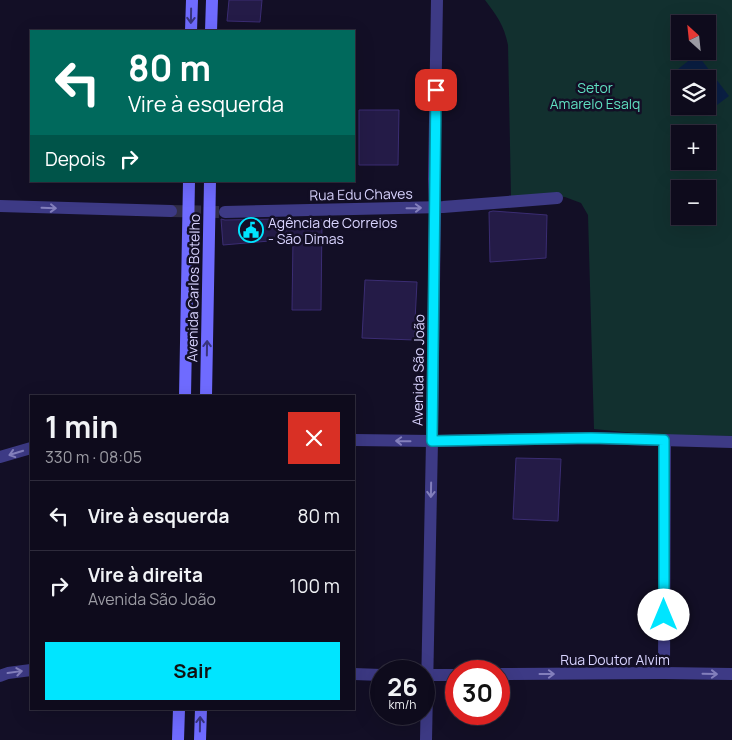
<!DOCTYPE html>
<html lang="pt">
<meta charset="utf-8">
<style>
body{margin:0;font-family:Manrope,sans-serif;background:#1c1929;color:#f1f3f6;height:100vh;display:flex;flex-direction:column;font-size:19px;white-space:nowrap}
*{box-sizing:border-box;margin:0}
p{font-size:16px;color:#9b9ba3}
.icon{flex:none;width:28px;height:28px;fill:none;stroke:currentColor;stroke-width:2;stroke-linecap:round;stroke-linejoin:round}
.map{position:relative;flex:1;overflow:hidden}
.drawer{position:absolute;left:30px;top:395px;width:325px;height:315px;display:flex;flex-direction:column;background:#0e0b1c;border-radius:0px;box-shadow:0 5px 20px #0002,0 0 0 1px #2e2b3b}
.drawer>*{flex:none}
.top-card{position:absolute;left:30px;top:30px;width:325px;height:152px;border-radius:0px;box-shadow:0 5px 20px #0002,0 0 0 1px #2e2b3b;background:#00695c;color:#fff;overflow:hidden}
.needle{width:32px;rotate:333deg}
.fabs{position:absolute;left:671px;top:15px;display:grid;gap:10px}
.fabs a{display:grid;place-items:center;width:45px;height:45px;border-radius:0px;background:#0e0b1c;box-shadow:0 5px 20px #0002,0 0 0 1px #2e2b3b;font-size:25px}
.speed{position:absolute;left:370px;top:660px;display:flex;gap:10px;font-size:25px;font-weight:700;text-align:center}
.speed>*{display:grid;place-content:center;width:65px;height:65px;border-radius:50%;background:#0e0b1c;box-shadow:0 5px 20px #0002,0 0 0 1px #2e2b3b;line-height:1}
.speed small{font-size:12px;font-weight:400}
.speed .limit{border:8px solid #d22;background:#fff;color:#111}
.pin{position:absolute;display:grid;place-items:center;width:42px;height:42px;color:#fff;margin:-21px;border-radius:10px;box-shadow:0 2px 8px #0006}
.me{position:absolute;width:55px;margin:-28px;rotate:0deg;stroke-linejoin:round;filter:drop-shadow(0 0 4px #0008)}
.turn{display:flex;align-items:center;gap:18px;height:105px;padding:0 15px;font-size:22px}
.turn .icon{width:65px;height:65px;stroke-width:2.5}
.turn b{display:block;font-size:35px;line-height:42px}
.then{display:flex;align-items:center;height:48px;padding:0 15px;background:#0003;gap:10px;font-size:19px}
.round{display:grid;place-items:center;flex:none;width:52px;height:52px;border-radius:0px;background:#1c1929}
.overview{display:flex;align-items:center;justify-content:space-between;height:85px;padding:0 15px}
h1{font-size:30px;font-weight:700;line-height:38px}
.primary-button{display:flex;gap:10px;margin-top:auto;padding:10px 15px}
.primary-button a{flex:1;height:58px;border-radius:0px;background:#00e5ff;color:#111;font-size:20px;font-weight:700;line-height:58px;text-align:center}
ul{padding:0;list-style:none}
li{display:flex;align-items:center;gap:15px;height:70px;padding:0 15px;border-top:1px solid #2e2b3b}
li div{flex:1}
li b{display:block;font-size:19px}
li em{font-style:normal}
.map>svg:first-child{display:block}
.green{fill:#12302f;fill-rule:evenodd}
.water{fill:#0a1f44}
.building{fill:#241b47;stroke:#3b2d73}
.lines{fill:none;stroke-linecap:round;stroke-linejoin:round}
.street-tunnel{stroke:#312d47;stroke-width:12;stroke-dasharray:12 6;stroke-linecap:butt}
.street{stroke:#3d3a85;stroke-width:12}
.secondary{stroke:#6f6bff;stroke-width:12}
.oneway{stroke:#38347d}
.oneway2{stroke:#837fbc}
.route-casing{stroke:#0095a6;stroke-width:12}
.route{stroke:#00e5ff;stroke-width:9}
.labels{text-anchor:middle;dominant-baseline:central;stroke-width:5;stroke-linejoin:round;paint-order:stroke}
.park-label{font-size:14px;fill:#5fe0c0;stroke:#130f26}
.street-label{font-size:14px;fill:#d9d4ff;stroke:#130f26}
.poi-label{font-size:14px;fill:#d9d4ff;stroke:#130f26;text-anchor:start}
</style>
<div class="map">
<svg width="732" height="740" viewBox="0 0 732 740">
<rect width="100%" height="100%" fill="#130f26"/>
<path class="green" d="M485,0H732V436L654,435L594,429L588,215L581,203L565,197L511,196L508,45C504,25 497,16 485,0ZM680,24H708V51H680ZM680,79H708V106H680ZM680,134H708V161H680ZM680,189H708V216H680Z"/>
<polygon class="water" points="697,54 729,96 705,114 698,106 708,106 708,79 680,79 680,82 673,73"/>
<g class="building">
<polygon points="229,0 262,0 260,22 227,21"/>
<polygon points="359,110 399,110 398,165 359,165"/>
<polygon points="493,211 547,215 546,258 490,262 489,212"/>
<polygon points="221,219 225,220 279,219 322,220 321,310 292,310 293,239 223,245"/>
<polygon points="365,280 417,282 414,340 362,338"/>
<polygon points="516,458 561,459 558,521 513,519"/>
</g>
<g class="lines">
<polyline class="street-tunnel" points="171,211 225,212"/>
<g class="street">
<polyline points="0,206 171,211"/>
<polyline points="225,212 443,207 557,198"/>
<polyline points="354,440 432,441 591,438 732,442"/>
<polyline points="0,457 31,448"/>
<polyline points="664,673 665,440"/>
<polyline points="354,674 381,675"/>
<polyline points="499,674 664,673 732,674"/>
<polyline points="424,675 456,675"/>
<polyline points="0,676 8,673 31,670"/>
<polyline points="426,740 432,441 435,207 434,179 437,0"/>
</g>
<g class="secondary">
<polyline points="191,31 192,0"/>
<polyline points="211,31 212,0"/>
<polyline points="185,396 189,181"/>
<polyline points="206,396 210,181"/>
<polyline points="178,740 179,709"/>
<polyline points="200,740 201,709"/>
</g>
</g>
<defs><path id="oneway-shaft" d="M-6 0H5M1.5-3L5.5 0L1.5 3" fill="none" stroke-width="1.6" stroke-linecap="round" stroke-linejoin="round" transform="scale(1.25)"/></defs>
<g class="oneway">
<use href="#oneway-shaft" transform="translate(191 16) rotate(91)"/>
<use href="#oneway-shaft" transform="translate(207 348) rotate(-89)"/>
<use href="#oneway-shaft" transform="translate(200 724) rotate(-89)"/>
</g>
<g class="oneway2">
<use href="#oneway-shaft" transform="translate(49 208) rotate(2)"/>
<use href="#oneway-shaft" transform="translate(414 208) rotate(-1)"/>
<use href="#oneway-shaft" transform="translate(403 441) rotate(-179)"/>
<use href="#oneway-shaft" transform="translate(16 453) rotate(163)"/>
<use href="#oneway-shaft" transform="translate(431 490) rotate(91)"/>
<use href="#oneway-shaft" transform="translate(15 672) rotate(-8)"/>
<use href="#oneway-shaft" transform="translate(547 674)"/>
<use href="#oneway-shaft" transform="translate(710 674) rotate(1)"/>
</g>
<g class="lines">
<defs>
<polyline id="route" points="436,90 432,441 591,438 664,440 664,615"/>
</defs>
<use href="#route" class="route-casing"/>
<use href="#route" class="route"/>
</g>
<defs>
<symbol id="civic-ring" viewBox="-11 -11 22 22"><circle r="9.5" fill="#130f26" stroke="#00e5ff" stroke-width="1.5"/><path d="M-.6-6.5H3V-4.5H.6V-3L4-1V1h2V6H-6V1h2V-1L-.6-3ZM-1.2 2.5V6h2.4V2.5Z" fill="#00e5ff"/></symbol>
</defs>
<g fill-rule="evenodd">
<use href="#civic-ring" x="237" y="216" width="28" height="28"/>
</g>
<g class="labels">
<g class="park-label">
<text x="595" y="87">Setor<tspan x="595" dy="16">Amarelo Esalq</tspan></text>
</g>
<g class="street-label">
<text transform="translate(361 194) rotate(-1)">Rua Edu Chaves</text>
<text transform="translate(193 288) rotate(-89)">Avenida Carlos Botelho</text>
<text transform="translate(418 370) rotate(-89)">Avenida São João</text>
<text x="615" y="659">Rua Doutor Alvim</text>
</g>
<g class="poi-label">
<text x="268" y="222">Agência de Correios<tspan x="268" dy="16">- São Dimas</tspan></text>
</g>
</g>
</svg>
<div class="fabs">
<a><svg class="needle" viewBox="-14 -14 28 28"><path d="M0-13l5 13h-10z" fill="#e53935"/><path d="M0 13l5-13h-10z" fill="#9b9ba3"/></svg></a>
<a><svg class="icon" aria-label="layers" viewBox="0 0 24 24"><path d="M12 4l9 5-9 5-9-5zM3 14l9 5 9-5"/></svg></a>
<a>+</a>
<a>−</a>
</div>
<div class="speed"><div>26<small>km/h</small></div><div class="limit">30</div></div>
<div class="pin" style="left:436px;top:90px;background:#d93025"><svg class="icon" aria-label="arrive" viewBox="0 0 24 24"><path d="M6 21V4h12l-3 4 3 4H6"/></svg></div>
<svg class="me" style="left:664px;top:615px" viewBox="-20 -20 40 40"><circle r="19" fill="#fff"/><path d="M0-13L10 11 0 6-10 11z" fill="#00e5ff"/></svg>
<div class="top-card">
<div class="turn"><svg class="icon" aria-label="left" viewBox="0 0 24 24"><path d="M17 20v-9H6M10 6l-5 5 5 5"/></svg><div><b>80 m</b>Vire à esquerda</div></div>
<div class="then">Depois<svg class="icon" aria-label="right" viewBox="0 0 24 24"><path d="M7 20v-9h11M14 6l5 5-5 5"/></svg></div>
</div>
<section class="drawer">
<div class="overview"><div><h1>1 min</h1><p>330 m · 08:05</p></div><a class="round" style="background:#d93025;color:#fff"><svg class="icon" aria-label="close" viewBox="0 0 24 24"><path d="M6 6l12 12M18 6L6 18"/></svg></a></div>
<ul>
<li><svg class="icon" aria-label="left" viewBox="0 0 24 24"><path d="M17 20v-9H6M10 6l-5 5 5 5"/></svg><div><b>Vire à esquerda</b></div><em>80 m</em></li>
<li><svg class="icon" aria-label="right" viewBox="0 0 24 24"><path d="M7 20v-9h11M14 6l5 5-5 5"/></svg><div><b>Vire à direita</b><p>Avenida São João</p></div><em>100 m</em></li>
</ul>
<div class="primary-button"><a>Sair</a></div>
</section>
</div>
